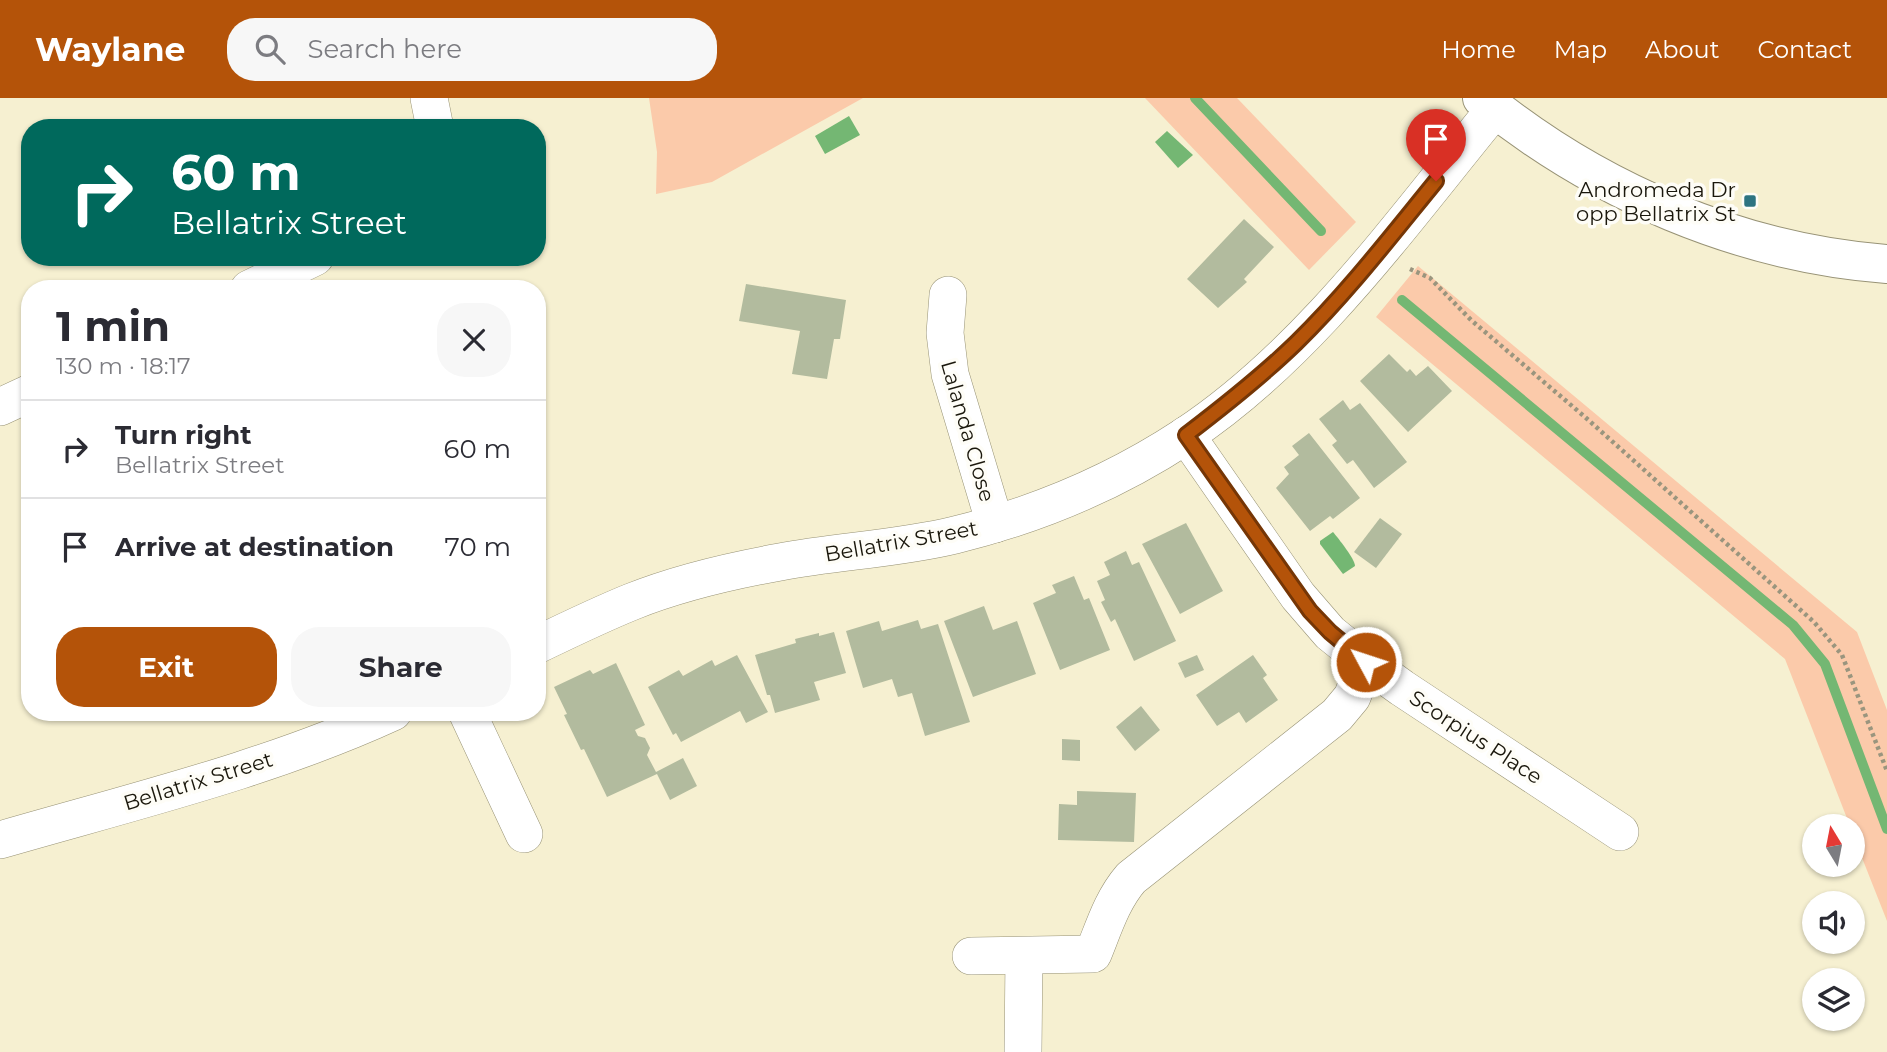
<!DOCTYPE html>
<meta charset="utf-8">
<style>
body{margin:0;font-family:Montserrat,sans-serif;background:#f7f7f7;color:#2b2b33;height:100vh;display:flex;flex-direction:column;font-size:26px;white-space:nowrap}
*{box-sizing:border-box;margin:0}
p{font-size:23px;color:#7c7c81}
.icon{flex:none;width:38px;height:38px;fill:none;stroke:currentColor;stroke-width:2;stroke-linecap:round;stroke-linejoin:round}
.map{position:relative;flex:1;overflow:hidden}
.drawer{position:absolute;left:21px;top:182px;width:525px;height:441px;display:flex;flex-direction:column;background:#fff;border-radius:28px;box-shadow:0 2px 5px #0004}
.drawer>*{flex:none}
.banner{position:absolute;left:21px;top:21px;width:525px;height:147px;border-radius:28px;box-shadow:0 2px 5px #0004;background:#00695c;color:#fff;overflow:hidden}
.needle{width:46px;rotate:350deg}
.buttons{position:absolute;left:1802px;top:716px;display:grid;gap:14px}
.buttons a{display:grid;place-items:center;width:63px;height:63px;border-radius:50%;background:#fff;box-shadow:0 2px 5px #0004;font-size:35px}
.pin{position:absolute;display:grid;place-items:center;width:60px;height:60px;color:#fff;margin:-72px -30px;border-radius:50% 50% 50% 0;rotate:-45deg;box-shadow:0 0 7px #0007}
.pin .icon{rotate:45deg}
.me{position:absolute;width:77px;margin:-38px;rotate:310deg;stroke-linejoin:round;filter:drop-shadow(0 0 5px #0008)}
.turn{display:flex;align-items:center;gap:24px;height:147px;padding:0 35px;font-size:32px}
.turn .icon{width:91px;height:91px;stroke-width:2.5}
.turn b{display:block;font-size:49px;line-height:60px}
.round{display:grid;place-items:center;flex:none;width:74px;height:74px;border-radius:28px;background:#f7f7f7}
.headline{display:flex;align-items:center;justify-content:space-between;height:119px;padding:0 35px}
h1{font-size:42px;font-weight:700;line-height:52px}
.cta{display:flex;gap:14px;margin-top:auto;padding:14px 35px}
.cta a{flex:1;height:80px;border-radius:28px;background:#b45309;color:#fff;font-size:28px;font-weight:700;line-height:80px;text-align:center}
.cta a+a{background:#f7f7f7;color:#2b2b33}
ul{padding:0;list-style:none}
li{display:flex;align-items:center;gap:21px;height:98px;padding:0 35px;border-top:2px solid #e1e1e2}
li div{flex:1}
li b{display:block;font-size:26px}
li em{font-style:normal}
header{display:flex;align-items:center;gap:42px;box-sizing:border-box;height:98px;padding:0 35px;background:#b45309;color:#fff}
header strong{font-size:33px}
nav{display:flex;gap:38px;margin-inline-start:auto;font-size:24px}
.search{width:490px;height:63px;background:#f7f7f7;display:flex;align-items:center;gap:18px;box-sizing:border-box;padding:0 24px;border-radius:28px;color:#7c7c81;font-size:26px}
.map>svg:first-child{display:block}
.green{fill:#fbcaaa}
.water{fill:#74b773}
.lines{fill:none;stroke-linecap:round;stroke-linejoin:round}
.stream{stroke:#74b773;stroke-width:10}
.building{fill:#b2bb9e}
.street-casing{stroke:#979275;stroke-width:38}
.secondary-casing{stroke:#979275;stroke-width:40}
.path{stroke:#9a957e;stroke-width:4.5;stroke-dasharray:3.5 3.5;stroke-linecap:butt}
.street{stroke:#fff;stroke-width:37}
.secondary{stroke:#fff;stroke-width:38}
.route-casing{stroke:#753606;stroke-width:18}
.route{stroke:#b45309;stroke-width:12}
.poi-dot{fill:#2e7481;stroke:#fefdf7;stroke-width:2.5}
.labels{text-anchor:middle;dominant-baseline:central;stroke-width:7;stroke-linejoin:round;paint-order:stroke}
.poi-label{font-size:21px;fill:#1a170c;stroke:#fefdf7;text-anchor:end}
.street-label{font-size:21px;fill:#1a170c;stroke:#fefdf7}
</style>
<header>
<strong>Waylane</strong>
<div class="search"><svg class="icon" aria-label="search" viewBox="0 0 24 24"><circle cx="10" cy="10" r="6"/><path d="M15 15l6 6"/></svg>Search here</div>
<nav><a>Home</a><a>Map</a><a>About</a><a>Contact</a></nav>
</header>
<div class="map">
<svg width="1887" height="954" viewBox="0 0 1887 954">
<rect width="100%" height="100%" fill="#f6f0d1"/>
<g class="green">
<polygon points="649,0 863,0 712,84 656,96 657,54"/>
<polygon points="1145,0 1237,0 1356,124 1309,172"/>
<polygon points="1418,168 1857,534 1887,612 1887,823 1853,737 1853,728 1850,728 1785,561 1376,219"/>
</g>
<g class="water">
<polygon points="849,18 860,37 825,56 815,38"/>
<polygon points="1167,33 1193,57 1178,70 1155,44"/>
<path d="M1333,434C1338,440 1355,461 1355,468L1343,476L1320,446V443Z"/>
</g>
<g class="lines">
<g class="stream">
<polyline points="1195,0 1321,133"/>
<polyline points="1402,202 1793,527 1825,566 1887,731"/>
</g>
</g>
<g class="building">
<polygon points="1244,121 1274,149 1244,181 1247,184 1218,210 1187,181"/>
<polygon points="746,186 846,202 840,241 834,241 827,281 792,276 800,233 739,223"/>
<polygon points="1389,256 1407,274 1410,271 1416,278 1428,268 1452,293 1408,334 1360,283"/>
<polygon points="1343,302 1350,312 1360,305 1407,364 1374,390 1353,362 1347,366 1332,347 1337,343 1319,321"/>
<polygon points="1309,335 1360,400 1333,421 1330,418 1310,433 1276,390 1289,376 1284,369 1299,357 1292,348"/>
<polygon points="1380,420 1402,436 1376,470 1354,454"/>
<polygon points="1186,425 1223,493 1180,516 1142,446"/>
<polygon points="1126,453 1132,467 1139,464 1176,543 1134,563 1115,521 1111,524 1101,504 1105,502 1097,483 1110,477 1104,464"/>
<polygon points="1074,478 1084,502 1089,500 1110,552 1060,572 1033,505 1056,495 1052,487"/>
<polygon points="984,508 993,532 1017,523 1036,576 973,599 944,523"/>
<polygon points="918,522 921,531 938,526 970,624 925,638 912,595 898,599 892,581 863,590 846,533 879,523 882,533"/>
<polygon points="834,534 846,575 814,584 820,602 775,615 770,597 767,597 755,557 796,545 795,541 819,535 819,538"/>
<polygon points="737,557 768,614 746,625 740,613 681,644 676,635 673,637 648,589 679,572 683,578 712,562 715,568"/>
<polygon points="1197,557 1204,572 1185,580 1178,565"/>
<polygon points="1253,557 1267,577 1263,580 1278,602 1246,625 1239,614 1217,628 1196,597"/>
<polygon points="616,565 645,627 635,632 638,638 645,640 650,650 647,657 656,674 683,660 697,688 670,702 657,676 607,699 584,651 581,652 564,617 567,616 554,589 590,572 593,576"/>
<polygon points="1141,608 1160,632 1135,653 1116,629"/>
<polygon points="1062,641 1080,642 1080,663 1062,662"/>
<polygon points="1077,693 1136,695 1134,744 1058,742 1059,706 1077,707"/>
</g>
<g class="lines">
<defs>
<g id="street">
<polyline points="429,0 435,30"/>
<polyline points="249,191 315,159"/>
<polyline points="948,197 945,235 950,276 995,426"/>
<polyline points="0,309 30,295"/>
<polyline points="1186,337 1298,498 1330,535 1366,564 1402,590 1620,734"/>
<path d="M537,547C568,532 599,517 631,504C678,485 730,473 780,464C838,453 898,451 955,437C1037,417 1115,384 1185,338C1309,256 1402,124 1495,11"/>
<polyline points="467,614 524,736"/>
<path d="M0,742C131,704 269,671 393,614"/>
<path d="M971,858L1093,856C1104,829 1112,802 1131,780L1337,617L1352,599L1366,564"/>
<polyline points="1023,954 1024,858"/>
</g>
<path id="secondary" d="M1482,0C1596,93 1740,155 1887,166"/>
</defs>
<use href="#street" class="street-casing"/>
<use href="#secondary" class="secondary-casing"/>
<polyline class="path" points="1410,171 1430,180 1471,222 1585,319 1814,524 1842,557 1887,673"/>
<use href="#street" class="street"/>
<use href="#secondary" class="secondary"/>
</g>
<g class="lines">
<defs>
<path id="route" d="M1366,564L1330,534L1310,513L1186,337C1224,308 1262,278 1296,245C1347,195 1391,138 1436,83"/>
</defs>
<use href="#route" class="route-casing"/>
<use href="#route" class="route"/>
</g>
<rect class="poi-dot" x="1743" y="96" width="14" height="14" rx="3.5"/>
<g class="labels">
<g class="poi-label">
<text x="1736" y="91">Andromeda Dr<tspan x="1736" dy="24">opp Bellatrix St</tspan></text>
</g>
<g class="street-label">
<text transform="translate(968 333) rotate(74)">Lalanda Close</text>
<text transform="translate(901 443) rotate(-10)">Bellatrix Street</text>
<text transform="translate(1476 639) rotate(33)">Scorpius Place</text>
<text transform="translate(198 683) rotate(-17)">Bellatrix Street</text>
</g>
</g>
</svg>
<div class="buttons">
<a><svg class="needle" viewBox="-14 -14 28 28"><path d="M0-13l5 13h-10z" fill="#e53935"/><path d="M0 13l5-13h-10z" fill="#7c7c81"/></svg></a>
<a><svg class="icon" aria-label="sound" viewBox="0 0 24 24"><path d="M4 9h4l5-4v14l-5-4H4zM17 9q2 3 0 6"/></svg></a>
<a><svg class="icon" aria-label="layers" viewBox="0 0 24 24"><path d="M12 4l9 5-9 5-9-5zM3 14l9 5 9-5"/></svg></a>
</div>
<div class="pin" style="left:1436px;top:83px;background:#d93025"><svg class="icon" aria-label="arrive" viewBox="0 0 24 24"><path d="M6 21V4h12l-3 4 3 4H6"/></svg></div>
<svg class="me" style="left:1366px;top:564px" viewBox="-20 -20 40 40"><circle r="17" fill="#b45309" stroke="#fff" stroke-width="3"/><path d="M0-11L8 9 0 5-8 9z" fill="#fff"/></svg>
<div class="banner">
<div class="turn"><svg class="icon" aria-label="right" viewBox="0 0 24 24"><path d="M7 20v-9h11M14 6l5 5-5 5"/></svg><div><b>60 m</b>Bellatrix Street</div></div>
</div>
<section class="drawer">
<div class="headline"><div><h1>1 min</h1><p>130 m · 18:17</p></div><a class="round"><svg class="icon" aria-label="close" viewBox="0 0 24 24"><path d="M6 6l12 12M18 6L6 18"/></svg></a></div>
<ul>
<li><svg class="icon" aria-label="right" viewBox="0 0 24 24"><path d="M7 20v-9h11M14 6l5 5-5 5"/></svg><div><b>Turn right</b><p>Bellatrix Street</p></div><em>60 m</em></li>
<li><svg class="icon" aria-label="arrive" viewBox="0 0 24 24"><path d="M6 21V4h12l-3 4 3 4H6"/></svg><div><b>Arrive at destination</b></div><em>70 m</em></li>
</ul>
<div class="cta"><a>Exit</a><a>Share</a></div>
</section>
</div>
